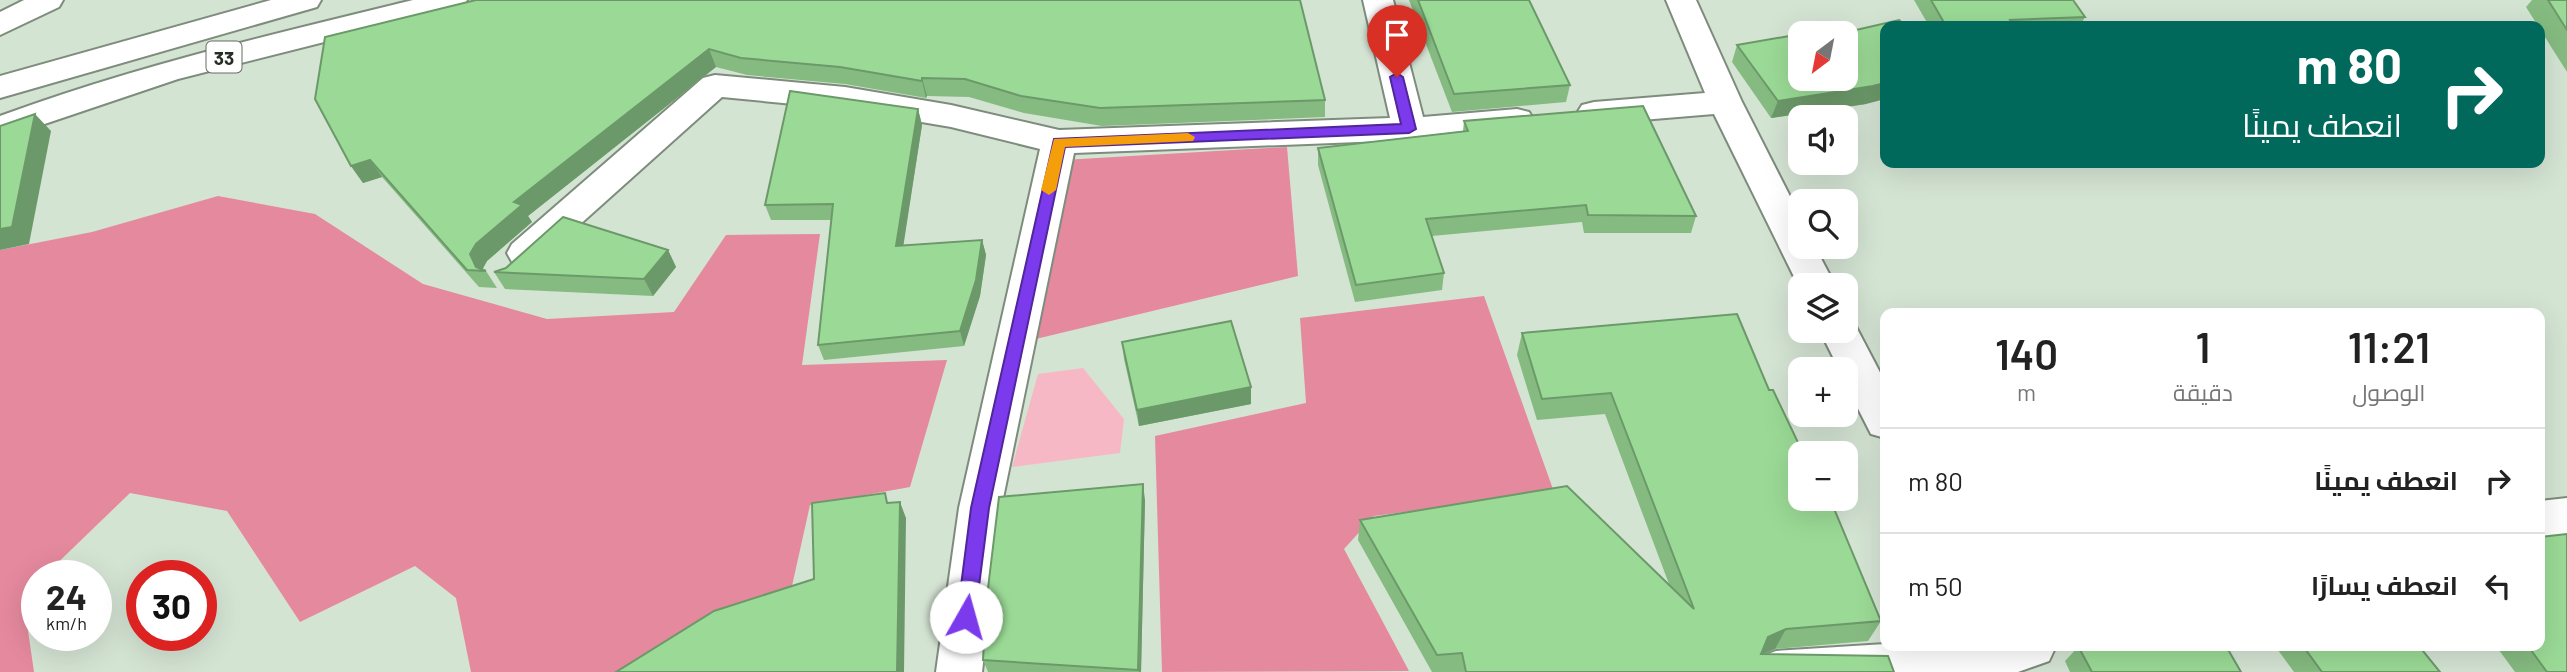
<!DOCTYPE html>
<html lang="ar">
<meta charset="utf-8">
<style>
body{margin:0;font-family:Barlow,Cairo,sans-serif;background:#f6f6f6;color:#222;direction:rtl;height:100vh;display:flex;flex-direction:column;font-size:26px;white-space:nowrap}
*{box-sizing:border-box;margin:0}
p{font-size:23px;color:#767676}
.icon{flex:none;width:38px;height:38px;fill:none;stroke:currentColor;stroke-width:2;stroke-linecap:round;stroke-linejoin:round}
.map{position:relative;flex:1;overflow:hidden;direction:ltr}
.side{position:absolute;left:1880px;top:308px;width:665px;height:343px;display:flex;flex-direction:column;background:#fff;border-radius:14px;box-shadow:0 7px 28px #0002;direction:rtl}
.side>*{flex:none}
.guide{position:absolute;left:1880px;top:21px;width:665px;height:147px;border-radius:14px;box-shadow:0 7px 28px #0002;direction:rtl;background:#00695c;color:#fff;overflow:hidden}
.needle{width:46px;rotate:212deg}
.buttons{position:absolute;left:1788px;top:21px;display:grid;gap:14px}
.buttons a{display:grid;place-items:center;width:70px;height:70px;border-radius:14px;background:#fff;box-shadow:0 7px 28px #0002;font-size:35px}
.speed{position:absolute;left:21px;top:560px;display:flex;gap:14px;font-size:35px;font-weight:700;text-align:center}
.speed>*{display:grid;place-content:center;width:91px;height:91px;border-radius:50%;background:#fff;box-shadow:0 7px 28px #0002;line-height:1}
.speed small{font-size:18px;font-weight:400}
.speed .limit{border:10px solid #d22;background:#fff;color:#111}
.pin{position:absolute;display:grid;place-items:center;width:60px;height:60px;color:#fff;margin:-72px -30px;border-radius:50% 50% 50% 0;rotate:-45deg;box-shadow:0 0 7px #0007}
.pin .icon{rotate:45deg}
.me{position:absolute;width:77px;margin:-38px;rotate:7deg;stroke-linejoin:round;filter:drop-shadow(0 0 5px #0008)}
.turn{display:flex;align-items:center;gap:24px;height:147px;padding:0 28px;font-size:32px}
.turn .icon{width:91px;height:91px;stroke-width:2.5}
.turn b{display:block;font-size:49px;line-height:60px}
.eta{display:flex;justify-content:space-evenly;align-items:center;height:119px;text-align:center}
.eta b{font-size:42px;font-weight:600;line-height:49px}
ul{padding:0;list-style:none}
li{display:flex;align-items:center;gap:21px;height:105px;padding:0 28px;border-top:2px solid #e0e0e0}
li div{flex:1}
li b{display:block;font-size:26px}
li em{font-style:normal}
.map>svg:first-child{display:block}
.green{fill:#f7b8c5}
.forest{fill:#e5899e}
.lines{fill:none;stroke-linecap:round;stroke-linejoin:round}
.minor-casing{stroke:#7e8c7d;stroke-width:4}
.primary-casing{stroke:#7e8c7d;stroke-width:4}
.minor{fill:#fff;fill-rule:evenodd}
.primary{fill:#fff;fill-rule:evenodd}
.wall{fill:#85bb81}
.shaded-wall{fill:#6c9969}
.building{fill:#9bda96;stroke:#6c9969;stroke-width:2}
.route{fill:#7c3aed;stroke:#51269a;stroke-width:2}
.slow{fill:#f59e0b}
.labels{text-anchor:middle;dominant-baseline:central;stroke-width:7;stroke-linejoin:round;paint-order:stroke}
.shield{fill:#fff;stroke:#676b67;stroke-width:2}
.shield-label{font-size:19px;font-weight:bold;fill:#262c26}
</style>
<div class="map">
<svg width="2567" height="672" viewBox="0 0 2567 672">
<rect width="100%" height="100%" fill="#d4e4d3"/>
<polygon class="green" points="1083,368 1124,419 1120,453 1012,467 1038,374"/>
<g class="forest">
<polygon points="1287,147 1298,276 1015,344 1046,161"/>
<polygon points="218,196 315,214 423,284 547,319 674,312 726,235 820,234 802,365 947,360 910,487 810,505 792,586 617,672 471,672 456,598 415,566 300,622 227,511 130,493 44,576 37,576 37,583 23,596 34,672 0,672 0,250 92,232"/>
<polygon points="1484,296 1554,492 1374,516 1344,549 1409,671 1162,672 1155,436 1306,403 1300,318"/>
</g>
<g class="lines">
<defs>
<g id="minor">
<polygon points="24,0 63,0 59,7 0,35 0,12"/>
<polygon points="1363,0 1393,0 1423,117 1517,109 1529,112 1534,120 1529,128 1517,131 1409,140 1074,153 1001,508 982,672 936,672 959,508 1040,149 951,127 845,109 722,97 538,262 525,266 512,262 507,253 512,244 703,78 715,75 845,87 951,105 1059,130 1390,118"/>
<polygon points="1666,0 1696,0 1742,102 1801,218 1801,247 1815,247 1835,285 1801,285 1801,291 1714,114 1594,124 1582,121 1577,113 1582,105 1594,102 1705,93"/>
<polygon points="1846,319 1853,321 1885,382 1885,438 1871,434 1846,385 1846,369 1839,369 1820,331 1846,331"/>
<polygon points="2567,498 2567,534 2539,537 2539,501"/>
<polygon points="1885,644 1885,646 2056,646 2049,661 2018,672 1753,672 1760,657 1776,651"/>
</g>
<g id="primary">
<polygon points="271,0 321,0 317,7 0,98 0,76"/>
<path d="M413,0H467L463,7L178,79L0,139V116C135,66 274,34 413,0Z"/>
</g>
</defs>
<use href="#minor" class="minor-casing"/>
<use href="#primary" class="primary-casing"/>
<use href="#minor" class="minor"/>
<use href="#primary" class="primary"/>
</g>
<g class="wall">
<polygon points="476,0 1325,100 1325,117 1102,126 1024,113 969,97 927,96 926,98 845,84 747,75 716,67 528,216 532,222 487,261 482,270 486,271 497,288 479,287 382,177 363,183 351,166"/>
<polygon points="1409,0 1529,0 1570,85 1566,102 1452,112"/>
<polygon points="1914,0 2073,0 2085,17 2080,26 1929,26"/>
<polygon points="2532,0 2567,0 2567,72 2526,7"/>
<polygon points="1737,45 1866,104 1771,118 1732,62"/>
<polygon points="918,109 922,125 903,245 982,240 986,255 980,296 964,346 824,360 818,345 831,220 771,220 765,205"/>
<polygon points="1464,121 1696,216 1691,233 1584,233 1582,222 1432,236 1444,273 1442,290 1355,302 1318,165 1318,148 1463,131"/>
<polygon points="668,250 676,267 653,296 505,289 494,272"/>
<polygon points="1522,333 1769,390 1881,621 1868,641 1775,649 1763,654 1894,672 1432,672 1358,540 1360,520 1669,584 1605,414 1537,420 1517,355"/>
<polygon points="1122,342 1251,404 1139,426 1124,359"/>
<polygon points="1145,500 1141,672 988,672 983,660"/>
<polygon points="2079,646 2241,672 2070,672 2065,661"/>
<polygon points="2275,646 2419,646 2440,672 2294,672"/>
<polygon points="2496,646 2539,646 2567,672 2515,672"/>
</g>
<g class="shaded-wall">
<polygon points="709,49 716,67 528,216 532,222 487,261 481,272 478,271 470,254 476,244 514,202"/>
<polygon points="922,78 927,96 926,98 922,81"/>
<polygon points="1885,83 1885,99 1866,104 1771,118 1778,101"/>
<polygon points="918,109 922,125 901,261 896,246"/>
<polygon points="35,114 51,131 29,244 0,250 0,229"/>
<polygon points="370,160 382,177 363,183 351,166"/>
<polygon points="982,240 986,255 980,296 964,346 960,331"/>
<polygon points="668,250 676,267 653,296 644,279"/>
<polygon points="1251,387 1251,404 1139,426 1137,410"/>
<polygon points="1143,484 1145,500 1141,672 1139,672"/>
<polygon points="900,502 906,518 904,672 897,672"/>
<polygon points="1786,629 1775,649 1758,656 1768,637"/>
</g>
<g class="building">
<polygon points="476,0 1300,0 1325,100 1100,108 1021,96 965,79 922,78 922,81 840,67 741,58 709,49 514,202 522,205 476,244 470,254 476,267 486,271 467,270 370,160 351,166 315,99 325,37"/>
<polygon points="1418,0 1529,0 1570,85 1454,94"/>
<polygon points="1931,0 2073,0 2085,17 2010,20 2014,26 1946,26"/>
<polygon points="2548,0 2567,0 2567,30"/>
<polygon points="1899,20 1905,26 1885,26 1885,83 1873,86 1778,101 1737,45 1801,34 1801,79 1846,79 1846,33 1843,33"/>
<polygon points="790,91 918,109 896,246 982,240 976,280 960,331 818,345 833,204 765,205"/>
<polygon points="1643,106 1696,216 1588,215 1586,205 1426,219 1444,273 1356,285 1318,148 1468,131 1464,121"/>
<polygon points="35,114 12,227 0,229 0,126"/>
<polygon points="563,217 668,250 644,279 494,272 506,268"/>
<polygon points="1737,314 1769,390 1773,390 1803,453 1801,453 1801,499 1830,499 1881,621 1786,629 1768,637 1761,654 1888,656 1894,672 1466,672 1462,653 1437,655 1360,520 1567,486 1694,609 1611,393 1542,399 1522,333"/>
<polygon points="1231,321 1251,387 1137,410 1122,342"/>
<polygon points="1143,484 1138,670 983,660 986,605 999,497"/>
<polygon points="885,493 887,503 900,502 897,672 616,672 714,611 814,579 812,503"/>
<polygon points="2567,534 2567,672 2547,672 2528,646 2539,646 2539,537"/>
<polygon points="2078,646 2226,646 2241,672 2092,672"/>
<polygon points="2303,646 2419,646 2440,672 2322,672"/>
</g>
<polygon class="route" points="1397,73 1403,77 1416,129 1409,133 1065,147 989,508 975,617 973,623 960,623 957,617 971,508 1054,139 1401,124 1390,77"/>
<polygon class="slow" points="1188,133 1195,137 1193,141 1065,147 1056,190 1049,195 1041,190 1054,139"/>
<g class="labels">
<rect class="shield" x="206.5" y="41.5" width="35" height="31" rx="5"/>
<g class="shield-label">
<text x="224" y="57">33</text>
</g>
</g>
</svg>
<div class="buttons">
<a><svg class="needle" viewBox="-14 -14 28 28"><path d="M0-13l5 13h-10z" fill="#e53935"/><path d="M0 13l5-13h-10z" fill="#767676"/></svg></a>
<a><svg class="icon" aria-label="sound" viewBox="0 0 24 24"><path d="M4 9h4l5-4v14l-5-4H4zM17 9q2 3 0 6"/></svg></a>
<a><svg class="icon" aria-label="search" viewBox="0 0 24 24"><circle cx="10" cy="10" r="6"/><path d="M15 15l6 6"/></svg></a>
<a><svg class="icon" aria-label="layers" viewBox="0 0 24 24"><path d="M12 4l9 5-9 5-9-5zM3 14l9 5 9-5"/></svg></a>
<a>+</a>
<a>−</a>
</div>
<div class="speed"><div>24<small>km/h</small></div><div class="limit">30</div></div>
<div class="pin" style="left:1397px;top:77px;background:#d93025"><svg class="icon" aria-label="arrive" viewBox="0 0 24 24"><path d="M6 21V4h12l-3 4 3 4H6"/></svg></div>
<svg class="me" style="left:966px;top:617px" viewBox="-20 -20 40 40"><circle r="19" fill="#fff"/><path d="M0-13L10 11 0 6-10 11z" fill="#7c3aed"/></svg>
<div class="guide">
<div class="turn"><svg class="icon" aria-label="right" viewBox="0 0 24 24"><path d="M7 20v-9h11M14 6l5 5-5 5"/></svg><div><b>80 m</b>انعطف يمينًا</div></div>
</div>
<section class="side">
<div class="eta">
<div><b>11:21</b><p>الوصول</p></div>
<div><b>1</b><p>دقيقة</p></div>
<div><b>140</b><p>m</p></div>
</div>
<ul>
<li><svg class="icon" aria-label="right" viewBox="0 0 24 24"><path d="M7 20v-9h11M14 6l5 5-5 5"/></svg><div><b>انعطف يمينًا</b></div><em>80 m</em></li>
<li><svg class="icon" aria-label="left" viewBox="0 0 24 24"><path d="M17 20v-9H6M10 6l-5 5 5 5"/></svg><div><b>انعطف يسارًا</b></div><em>50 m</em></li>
</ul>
</section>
</div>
